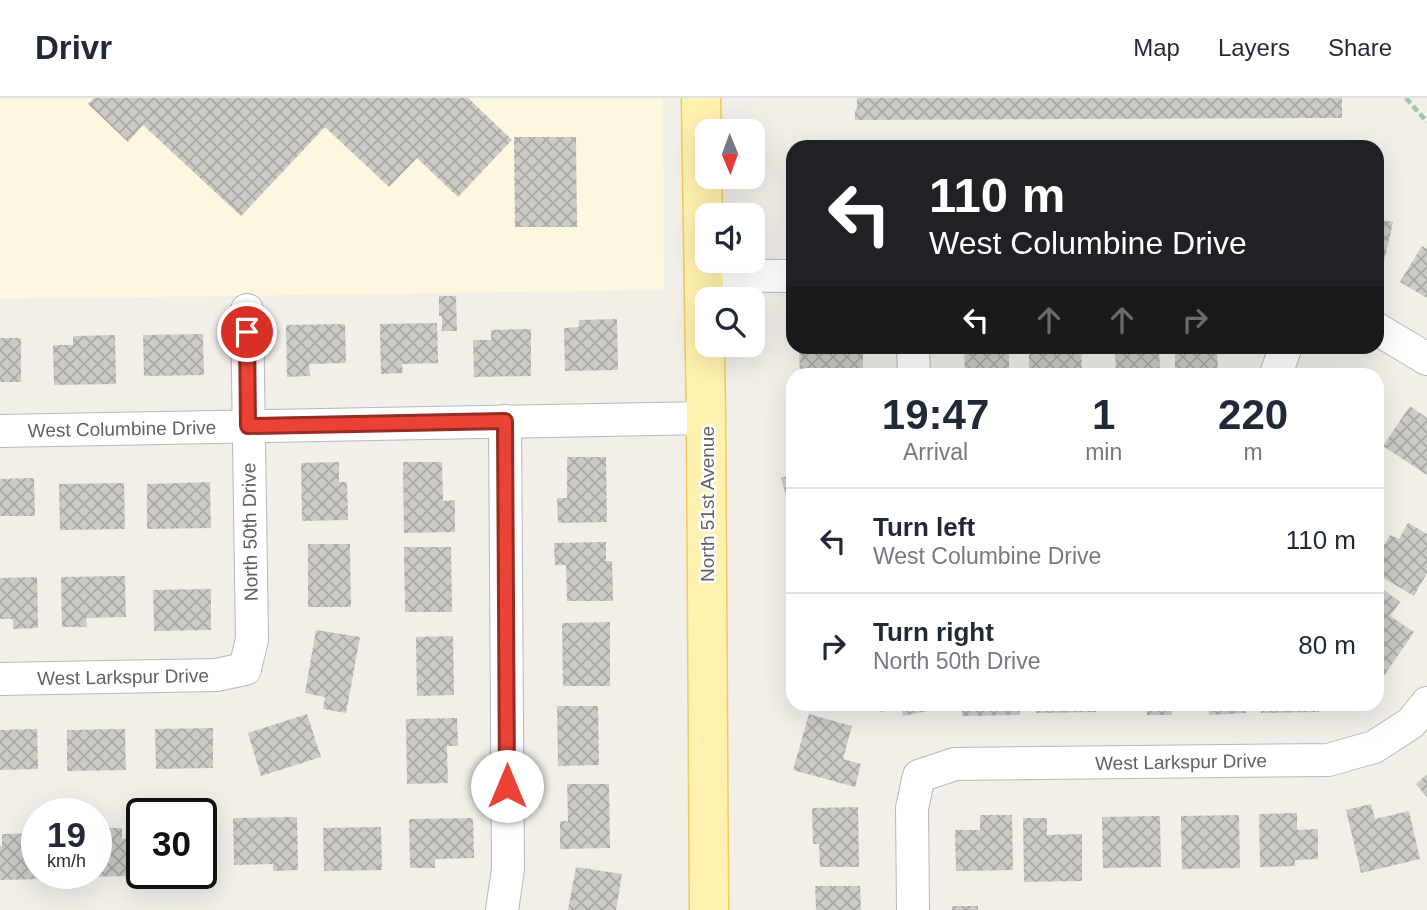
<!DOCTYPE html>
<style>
body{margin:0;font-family:Arial,sans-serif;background:#f2f2f3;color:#1f2937;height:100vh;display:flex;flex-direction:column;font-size:26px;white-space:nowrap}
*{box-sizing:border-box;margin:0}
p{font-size:23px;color:#747a83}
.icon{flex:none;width:38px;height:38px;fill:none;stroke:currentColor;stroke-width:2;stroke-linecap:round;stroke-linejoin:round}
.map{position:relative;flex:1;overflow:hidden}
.sheet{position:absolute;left:786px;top:270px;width:598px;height:343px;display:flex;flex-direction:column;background:#fff;border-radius:21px;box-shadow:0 7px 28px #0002}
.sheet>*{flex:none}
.guide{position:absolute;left:786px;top:42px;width:598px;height:214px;border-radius:21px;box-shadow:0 7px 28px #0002;background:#202124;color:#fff;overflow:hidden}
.needle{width:46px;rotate:179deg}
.buttons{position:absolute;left:695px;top:21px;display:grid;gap:14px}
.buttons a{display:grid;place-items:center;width:70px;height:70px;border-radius:14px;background:#fff;box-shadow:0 7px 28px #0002;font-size:35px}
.speed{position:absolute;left:21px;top:700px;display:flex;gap:14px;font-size:35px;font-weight:700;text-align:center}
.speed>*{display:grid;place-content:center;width:91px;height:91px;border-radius:50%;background:#fff;box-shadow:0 7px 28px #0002;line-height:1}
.speed small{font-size:18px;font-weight:400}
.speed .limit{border:4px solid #111;border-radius:10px;background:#fff;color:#111}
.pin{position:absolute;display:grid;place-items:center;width:60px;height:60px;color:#fff;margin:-30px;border:4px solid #fff;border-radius:50%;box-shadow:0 2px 7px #0007}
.me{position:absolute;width:77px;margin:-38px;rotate:0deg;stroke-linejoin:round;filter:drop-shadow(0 0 5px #0008)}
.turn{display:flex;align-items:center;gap:24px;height:147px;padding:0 28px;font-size:32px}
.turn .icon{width:91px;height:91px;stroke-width:2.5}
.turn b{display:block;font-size:49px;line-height:60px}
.lanes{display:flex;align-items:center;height:66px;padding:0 28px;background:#0003;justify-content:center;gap:35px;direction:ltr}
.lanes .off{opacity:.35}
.eta{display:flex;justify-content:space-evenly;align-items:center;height:119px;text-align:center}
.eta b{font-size:42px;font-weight:800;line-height:49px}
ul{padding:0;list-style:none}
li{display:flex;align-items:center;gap:21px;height:105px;padding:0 28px;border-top:2px solid #e0e1e3}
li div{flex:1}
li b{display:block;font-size:26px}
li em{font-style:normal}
header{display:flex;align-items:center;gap:42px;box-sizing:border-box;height:98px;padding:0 35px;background:#fff;border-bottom:2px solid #e0e1e3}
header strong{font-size:33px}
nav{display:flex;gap:38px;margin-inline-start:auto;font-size:24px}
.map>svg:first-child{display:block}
.commercial{fill:#fef7e0}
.building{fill:url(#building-cross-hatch)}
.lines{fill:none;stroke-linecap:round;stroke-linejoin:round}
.minor-casing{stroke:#b5b8bc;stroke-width:34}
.major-casing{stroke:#f2c960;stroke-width:41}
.path{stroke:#9cc7a9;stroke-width:4.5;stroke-dasharray:7 3.5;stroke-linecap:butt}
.minor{stroke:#fff;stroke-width:32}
.major{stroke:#fff2af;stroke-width:38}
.route-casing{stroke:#982c22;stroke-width:18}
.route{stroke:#ea4335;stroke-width:12}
.labels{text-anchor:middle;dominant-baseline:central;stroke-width:5;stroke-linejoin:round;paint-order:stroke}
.street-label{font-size:19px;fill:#5f6368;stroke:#fff}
</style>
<header>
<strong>Drivr</strong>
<nav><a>Map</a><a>Layers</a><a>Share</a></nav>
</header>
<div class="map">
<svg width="1427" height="812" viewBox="0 0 1427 812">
<defs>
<pattern id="building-cross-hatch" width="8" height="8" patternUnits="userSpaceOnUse" patternTransform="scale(1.75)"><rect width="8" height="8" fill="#cccac5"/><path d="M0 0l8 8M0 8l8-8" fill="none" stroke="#a9a8a4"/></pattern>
</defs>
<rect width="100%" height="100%" fill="#f1efe8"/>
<polygon class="commercial" points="0,0 663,0 664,192 0,201"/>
<g class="building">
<polygon points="94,0 468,0 512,42 458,99 417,60 389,89 325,29 241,118 143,27 128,44 88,6"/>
<polygon points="857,0 1342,0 1342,20 855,22 855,14 857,11"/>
<polygon points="514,39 576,39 577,129 515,129"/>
<polygon points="852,45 852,49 806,49 806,46"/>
<polygon points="1377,121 1393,124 1384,164 1377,163"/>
<polygon points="1422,148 1427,151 1427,200 1400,184"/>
<polygon points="439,198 456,198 457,233 442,233 442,218 439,218"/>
<polygon points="617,221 618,272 565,273 564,230 579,229 579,222"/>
<polygon points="437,225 438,265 402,266 403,275 381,276 380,226"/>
<polygon points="345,226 346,265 309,266 310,278 287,279 286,227"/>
<polygon points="531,231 531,278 474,279 473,242 491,242 491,232"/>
<polygon points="203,236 204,277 144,278 143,237"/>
<polygon points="115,237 116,286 54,287 53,247 73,247 73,238"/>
<rect x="0" y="240" width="21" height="44"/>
<polygon points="820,248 863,248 863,276 800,276 799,253 820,253"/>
<polygon points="964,248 1009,248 1009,276 965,276"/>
<polygon points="1029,248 1081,248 1082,276 1029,276"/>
<polygon points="1115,248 1159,248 1160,276 1116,276"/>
<polygon points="1175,248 1217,248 1218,276 1175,276"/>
<polygon points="1410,308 1427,320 1427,377 1383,348"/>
<polygon points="567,359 606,359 607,424 558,425 557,400 567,400"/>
<polygon points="339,364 339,384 347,384 348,422 302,423 301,365"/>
<polygon points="403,364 442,364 443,403 455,402 455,434 404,435"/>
<polygon points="793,376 793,417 792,417 781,380"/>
<polygon points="34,380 35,418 0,418 0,381"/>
<polygon points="210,384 211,430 147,431 147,386"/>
<polygon points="124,385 125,431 60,432 59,386"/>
<polygon points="1408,425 1427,436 1427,475 1414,498 1377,476 1377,459 1390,437 1399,441"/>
<polygon points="606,444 606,463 612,463 613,503 567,503 566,467 555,467 554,445"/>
<polygon points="308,446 350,446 351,509 308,509"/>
<polygon points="404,449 451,449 452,514 405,514"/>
<polygon points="125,478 126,519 86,520 87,529 62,529 61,479"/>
<polygon points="37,479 38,530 13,531 13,521 0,521 0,480"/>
<polygon points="1380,489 1400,504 1390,518 1414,534 1381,582 1377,580 1377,492"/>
<polygon points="211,491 211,532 154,533 153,492"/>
<polygon points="610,524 610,588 563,588 562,525"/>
<polygon points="316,532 360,539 346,615 323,611 325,599 305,595"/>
<polygon points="453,538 454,597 417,598 416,539"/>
<polygon points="878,606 937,606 938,611 903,618 901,610 880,614"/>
<polygon points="962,606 1020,606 1020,617 962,618"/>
<polygon points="1036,606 1096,606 1096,614 1036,615"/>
<rect x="1147" y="606" width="25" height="11"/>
<polygon points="1208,606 1245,606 1246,615 1209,617"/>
<polygon points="1261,606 1318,606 1319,614 1261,615"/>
<polygon points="557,608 598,608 599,667 558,668"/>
<polygon points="307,616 321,659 261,678 248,635"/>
<polygon points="809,616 852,628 843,661 861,666 855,689 793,672"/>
<polygon points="457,620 458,648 447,648 448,685 407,686 406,621"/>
<polygon points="213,630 213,670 156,671 155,631"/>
<polygon points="37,631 38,671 0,672 0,632"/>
<polygon points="125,631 126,672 67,673 67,632"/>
<polygon points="1427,676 1427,699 1416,686"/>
<polygon points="567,686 609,686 610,750 560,751 560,723 568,723"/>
<polygon points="1371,706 1375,721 1409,713 1420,761 1361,775 1346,712"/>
<polygon points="858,709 859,769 820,769 819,746 813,746 812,710"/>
<polygon points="1297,715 1297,732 1318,731 1318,761 1295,762 1295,768 1260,769 1259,716"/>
<polygon points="980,717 1012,717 1013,772 956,773 955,732 980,732"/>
<polygon points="1239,717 1240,770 1182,771 1181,718"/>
<polygon points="1160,718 1161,769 1103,770 1102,719"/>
<polygon points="297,719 298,772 273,773 273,766 234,767 233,720"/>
<polygon points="473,720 474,760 435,761 435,770 410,770 409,721"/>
<polygon points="1023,720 1047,720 1047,737 1082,736 1082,783 1024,784"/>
<polygon points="381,729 382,772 324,773 323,730"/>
<polygon points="96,730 122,730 122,741 135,740 136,778 69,779 69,775 96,775"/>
<polygon points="201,731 210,731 211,774 201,774"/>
<polygon points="37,735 37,775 39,775 39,781 0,782 0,748 2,748 2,736"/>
<polygon points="576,769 622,776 616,812 568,812"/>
<polygon points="815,788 860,788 861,812 816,812"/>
<rect x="952" y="808" width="26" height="4"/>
</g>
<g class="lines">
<defs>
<g id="minor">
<polyline points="704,177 793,178"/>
<polyline points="1377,231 1427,261"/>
<polyline points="913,248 914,276"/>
<polyline points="1276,276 1286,248"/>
<polyline points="0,333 706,320"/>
<polyline points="0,581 216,577 245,571 252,541 247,212"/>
<polyline points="502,812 508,771 505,323"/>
<polyline points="913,812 912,710 919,678 955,666 1328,662 1374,649 1411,625 1427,605"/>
</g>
<polyline id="major" points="701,0 706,320 709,812"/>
</defs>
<use href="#minor" class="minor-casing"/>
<use href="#major" class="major-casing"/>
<polyline class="path" points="1406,0 1427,24"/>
<use href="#minor" class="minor"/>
<use href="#major" class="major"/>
</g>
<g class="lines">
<defs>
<polyline id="route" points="247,234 248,328 505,323 507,688"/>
</defs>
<use href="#route" class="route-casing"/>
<use href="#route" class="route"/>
</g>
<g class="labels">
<g class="street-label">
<text transform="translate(122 331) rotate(-1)">West Columbine Drive</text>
<text transform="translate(707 406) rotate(-90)">North 51st Avenue</text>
<text transform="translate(250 434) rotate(-91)">North 50th Drive</text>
<text transform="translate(123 579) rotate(-1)">West Larkspur Drive</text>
<text transform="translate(1181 664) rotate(-1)">West Larkspur Drive</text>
</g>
</g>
</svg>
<div class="buttons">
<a><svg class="needle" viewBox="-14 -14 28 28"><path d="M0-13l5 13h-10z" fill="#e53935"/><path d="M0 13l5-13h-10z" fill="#747a83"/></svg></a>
<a><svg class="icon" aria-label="sound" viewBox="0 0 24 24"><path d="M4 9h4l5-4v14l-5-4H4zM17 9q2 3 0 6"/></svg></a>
<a><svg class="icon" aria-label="search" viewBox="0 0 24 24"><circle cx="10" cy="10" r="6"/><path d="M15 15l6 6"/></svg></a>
</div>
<div class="speed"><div>19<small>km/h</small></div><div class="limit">30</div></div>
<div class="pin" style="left:247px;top:234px;background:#d93025"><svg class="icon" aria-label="arrive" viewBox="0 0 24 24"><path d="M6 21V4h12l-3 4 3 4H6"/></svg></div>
<svg class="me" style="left:507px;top:688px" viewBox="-20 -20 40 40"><circle r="19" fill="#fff"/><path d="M0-13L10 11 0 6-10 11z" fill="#ea4335"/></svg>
<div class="guide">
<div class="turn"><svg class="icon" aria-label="left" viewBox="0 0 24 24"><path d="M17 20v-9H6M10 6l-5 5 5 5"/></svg><div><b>110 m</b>West Columbine Drive</div></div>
<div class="lanes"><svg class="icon" aria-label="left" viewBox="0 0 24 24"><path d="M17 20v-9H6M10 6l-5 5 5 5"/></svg><svg class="icon off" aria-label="ahead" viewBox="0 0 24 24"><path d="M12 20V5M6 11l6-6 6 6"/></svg><svg class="icon off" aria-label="ahead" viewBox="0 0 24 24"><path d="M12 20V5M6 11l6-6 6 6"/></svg><svg class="icon off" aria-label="right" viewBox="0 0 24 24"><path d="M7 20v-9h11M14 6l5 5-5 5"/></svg></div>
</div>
<section class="sheet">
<div class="eta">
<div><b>19:47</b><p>Arrival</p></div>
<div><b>1</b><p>min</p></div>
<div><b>220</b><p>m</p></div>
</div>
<ul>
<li><svg class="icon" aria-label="left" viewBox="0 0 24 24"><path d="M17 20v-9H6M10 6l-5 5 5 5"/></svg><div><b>Turn left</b><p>West Columbine Drive</p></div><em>110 m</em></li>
<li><svg class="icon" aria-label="right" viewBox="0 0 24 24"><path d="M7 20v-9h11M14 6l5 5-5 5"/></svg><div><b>Turn right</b><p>North 50th Drive</p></div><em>80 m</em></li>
</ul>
</section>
</div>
